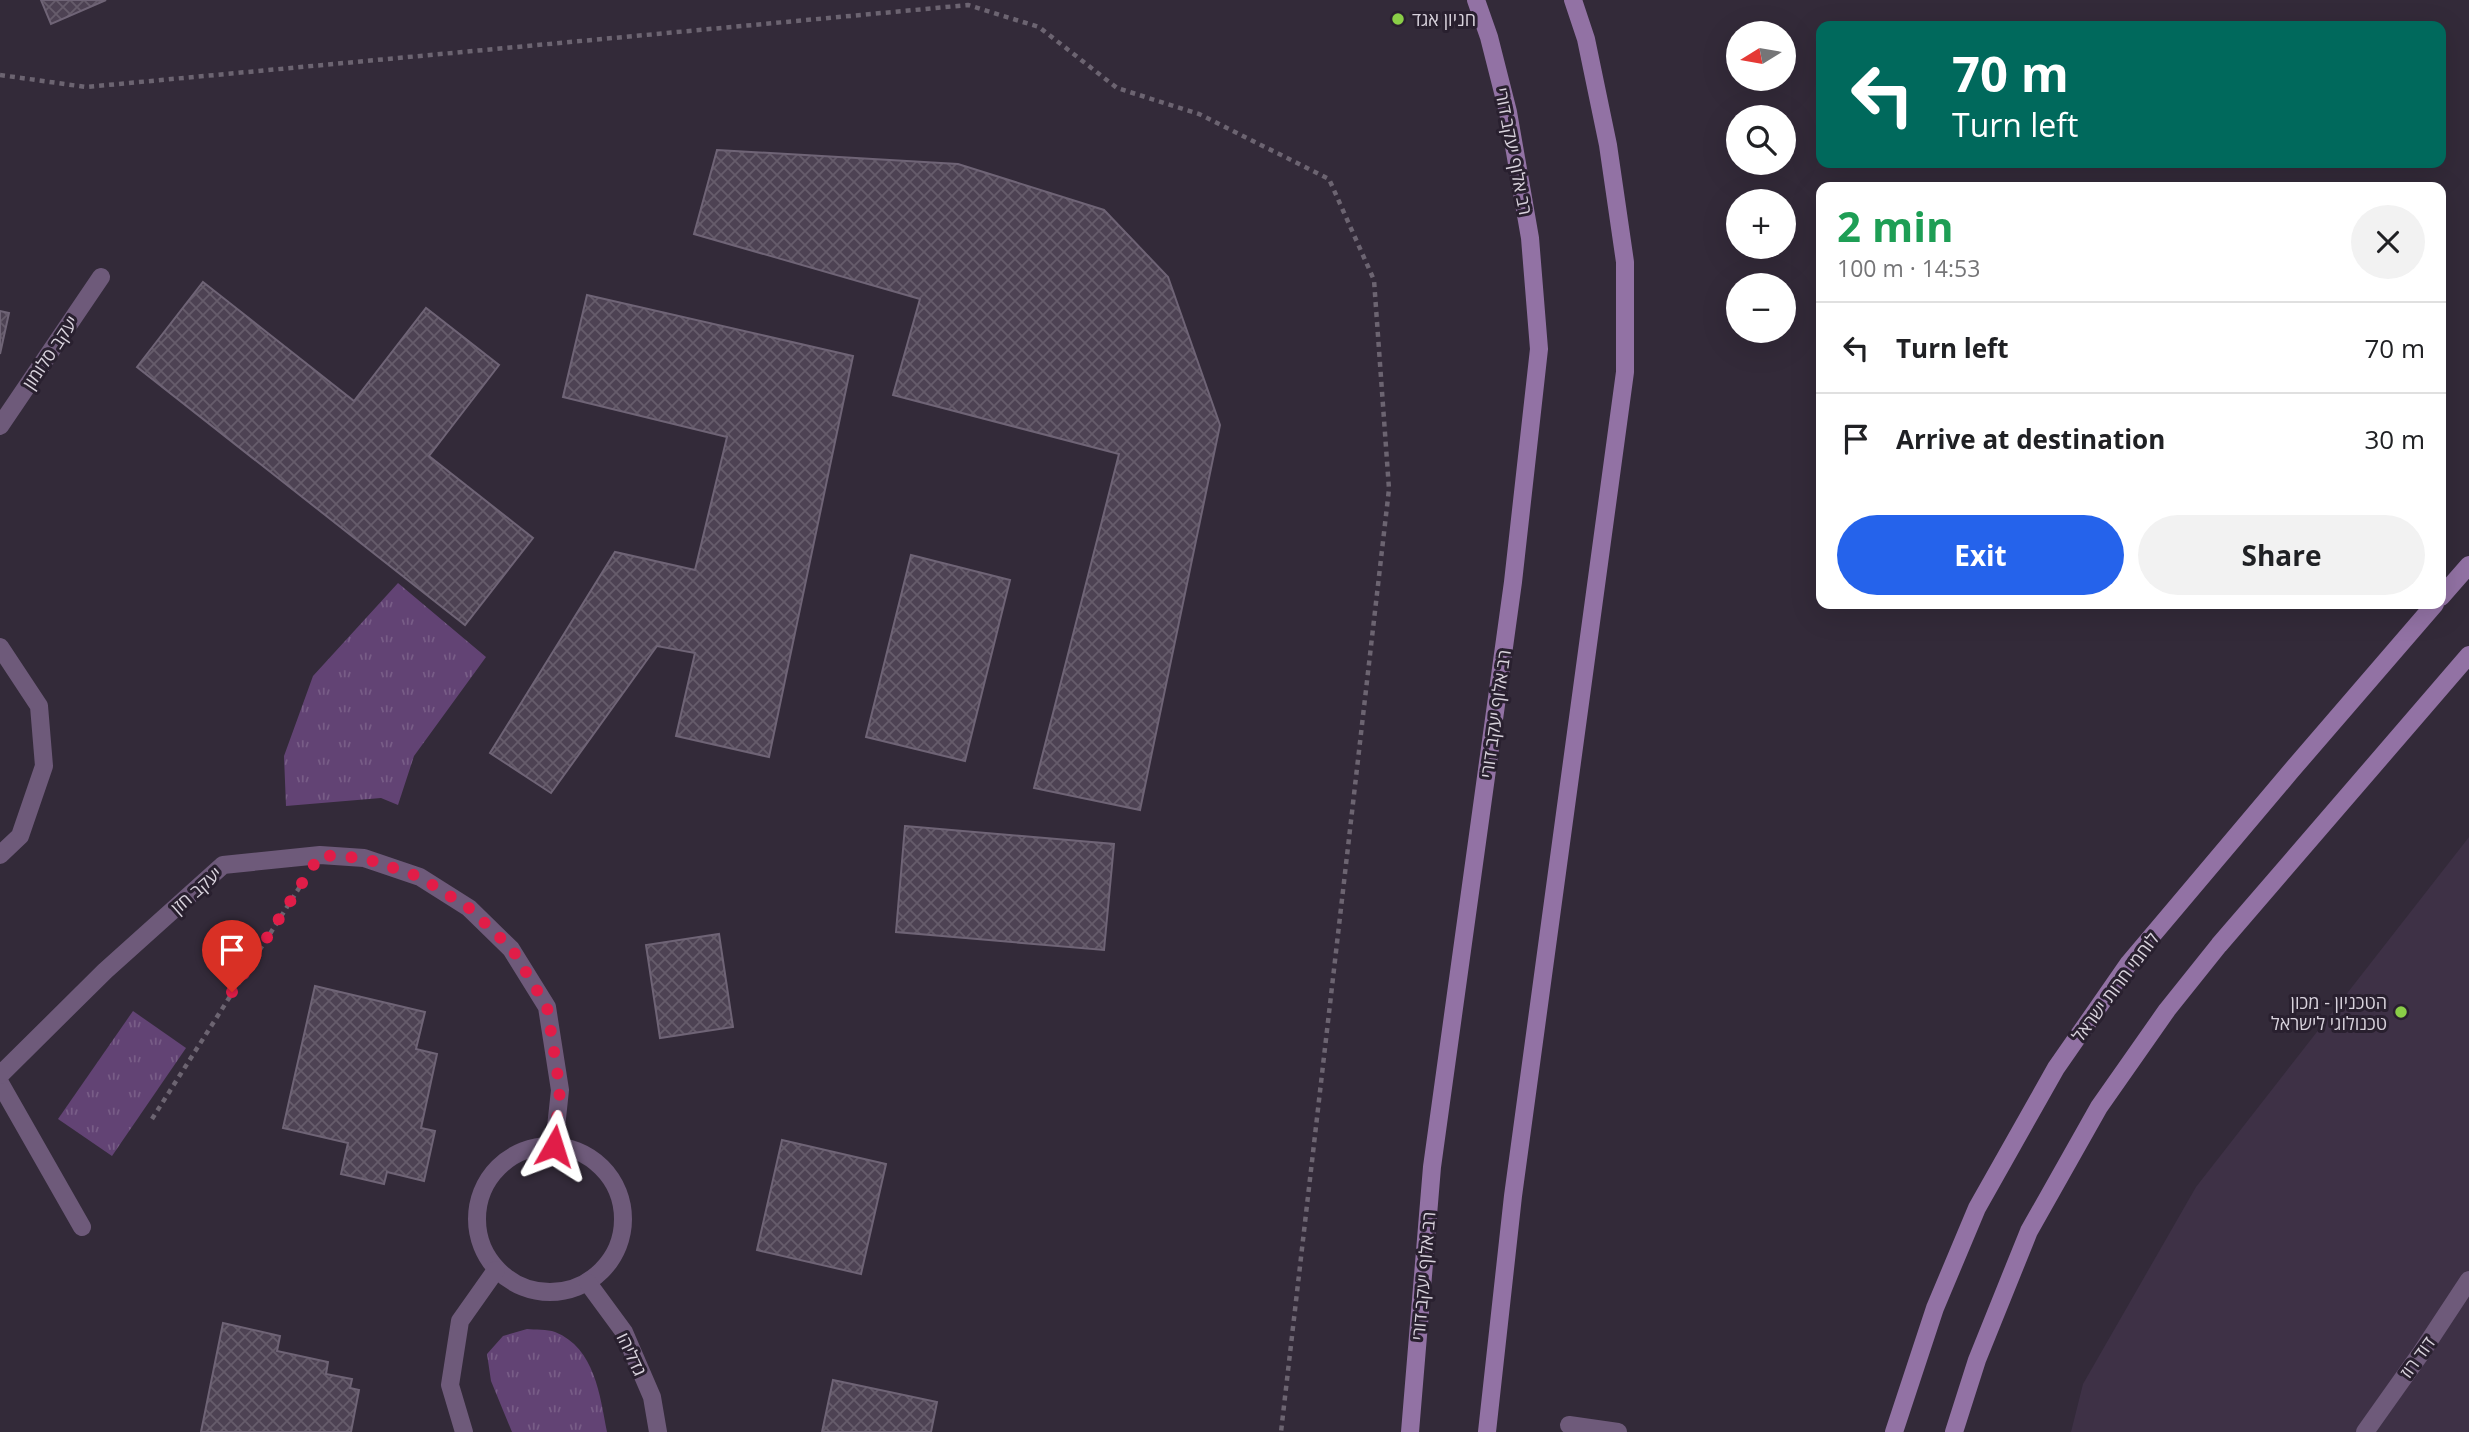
<!DOCTYPE html>
<meta charset="utf-8">
<style>
body{margin:0;font-family:"Open Sans","Noto Sans Hebrew",sans-serif;background:#f2f2f2;color:#202124;height:100vh;display:flex;flex-direction:column;font-size:26px;white-space:nowrap}
*{box-sizing:border-box;margin:0}
p{font-size:23px;color:#757577}
.icon{flex:none;width:38px;height:38px;fill:none;stroke:currentColor;stroke-width:2;stroke-linecap:round;stroke-linejoin:round}
.map{position:relative;flex:1;overflow:hidden}
.details{position:absolute;left:1816px;top:182px;width:630px;height:427px;display:flex;flex-direction:column;background:#fff;border-radius:14px;box-shadow:0 7px 28px #0002}
.details>*{flex:none}
.guide{position:absolute;left:1816px;top:21px;width:630px;height:147px;border-radius:14px;box-shadow:0 7px 28px #0002;background:#00695c;color:#fff;overflow:hidden}
.needle{width:46px;rotate:259deg}
.controls{position:absolute;left:1726px;top:21px;display:grid;gap:14px}
.controls a{display:grid;place-items:center;width:70px;height:70px;border-radius:50%;background:#fff;box-shadow:0 7px 28px #0002;font-size:35px}
.pin{position:absolute;display:grid;place-items:center;width:60px;height:60px;color:#fff;margin:-72px -30px;border-radius:50% 50% 50% 0;rotate:-45deg;box-shadow:0 0 7px #0007}
.pin .icon{rotate:45deg}
.me{position:absolute;width:77px;margin:-38px;rotate:6deg;stroke-linejoin:round;filter:drop-shadow(0 0 5px #0008)}
.turn{display:flex;align-items:center;gap:24px;height:147px;padding:0 21px;font-size:32px}
.turn .icon{width:91px;height:91px;stroke-width:2.5}
.turn b{display:block;font-size:49px;line-height:60px}
.round{display:grid;place-items:center;flex:none;width:74px;height:74px;border-radius:37px;background:#f2f2f2}
.head{display:flex;align-items:center;justify-content:space-between;height:119px;padding:0 21px}
h1{font-size:42px;font-weight:700;line-height:52px;color:#1e9e55}
.action{display:flex;gap:14px;margin-top:auto;padding:14px 21px}
.action a{flex:1;height:80px;border-radius:42px;background:#2563eb;color:#fff;font-size:28px;font-weight:700;line-height:80px;text-align:center}
.action a+a{background:#f2f2f2;color:#202124}
ul{padding:0;list-style:none}
li{display:flex;align-items:center;gap:21px;height:91px;padding:0 21px;border-top:2px solid #e0e0e0}
li div{flex:1}
li b{display:block;font-size:26px}
li em{font-style:normal}
.map>svg:first-child{display:block}
.built{fill:#3e3146}
.grass{fill:url(#grass-tufts)}
.building{fill:url(#building-cross-hatch);stroke:#6f6476;stroke-width:2}
.lines{fill:none;stroke-linecap:round;stroke-linejoin:round}
.path{stroke:#6c6471;stroke-width:4.5;stroke-dasharray:5 5;stroke-linecap:butt}
.service{stroke:#6e5a7a;stroke-width:18}
.minor{stroke:#6e5a7a;stroke-width:18}
.tertiary{stroke:#6e5a7a;stroke-width:18}
.secondary{stroke:#9272a4;stroke-width:18}
.route{stroke:#e11d48;stroke-width:12;stroke-dasharray:0 21.6}
.poi-dot{fill:#8ace47;stroke:#29202f;stroke-width:2.5}
.labels{text-anchor:middle;dominant-baseline:central;stroke-width:6;stroke-linejoin:round;paint-order:stroke}
.poi-label{font-size:18px;fill:#d8d2dc;stroke:#29202f;text-anchor:start}
.street-label{font-size:18px;fill:#d8d2dc;stroke:#29202f}
</style>
<div class="map">
<svg width="2469" height="1432" viewBox="0 0 2469 1432">
<defs>
<pattern id="grass-tufts" width="24" height="20" patternUnits="userSpaceOnUse" patternTransform="scale(1.75)"><rect width="24" height="20" fill="#624374"/><path d="M3 7l-1-3M5 7V3M7 7l1-3M15 17l-1-3M17 17v-4M19 17l1-3" fill="none" stroke="#785d87"/></pattern>
<pattern id="building-cross-hatch" width="8" height="8" patternUnits="userSpaceOnUse" patternTransform="scale(1.75)"><rect width="8" height="8" fill="#4d4253"/><path d="M0 0l8 8M0 8l8-8" fill="none" stroke="#665c6b"/></pattern>
</defs>
<rect width="100%" height="100%" fill="#332a39"/>
<polygon class="built" points="2469,837 2469,1432 2071,1432 2083,1384 2196,1187"/>
<g class="grass">
<polygon points="398,583 486,657 414,756 398,805 381,798 286,806 284,756 313,676"/>
<polygon points="133,1011 186,1048 112,1156 58,1119"/>
<path d="M527,1329C535,1330 547,1329 555,1332C595,1348 600,1396 607,1432H512L491,1381L487,1354L503,1336Z"/>
</g>
<g class="building">
<polygon points="41,0 106,0 51,24"/>
<polygon points="717,150 958,164 1104,210 1168,277 1220,425 1140,810 1034,788 1119,454 893,395 920,299 694,234"/>
<polygon points="203,282 354,401 426,308 499,365 429,456 533,538 465,625 137,367"/>
<polygon points="587,295 853,356 769,757 676,736 695,653 657,646 551,793 490,753 615,552 695,570 727,437 563,397"/>
<polygon points="0,311 9,313 0,354"/>
<polygon points="911,555 1010,580 965,761 866,737"/>
<polygon points="905,826 1114,844 1104,950 896,932"/>
<polygon points="719,934 733,1027 660,1038 646,945"/>
<polygon points="315,986 425,1012 416,1049 437,1054 421,1128 435,1131 424,1181 387,1172 384,1184 341,1174 348,1143 283,1128"/>
<polygon points="782,1140 886,1164 861,1274 757,1250"/>
<polygon points="223,1323 280,1336 277,1351 328,1362 326,1374 352,1379 350,1388 359,1390 351,1432 201,1432"/>
<polygon points="833,1380 937,1402 931,1432 822,1432"/>
</g>
<g class="lines">
<g class="path">
<polyline points="0,75 86,87 968,5 1039,27 1117,88 1199,114 1329,179 1374,280 1389,489 1281,1432"/>
<polyline points="152,1119 301,885"/>
</g>
<g class="service">
<polyline points="0,1083 82,1227"/>
<polyline points="1569,1425 1618,1432"/>
</g>
<g class="minor">
<polyline points="0,426 101,277"/>
<polyline points="0,647 39,706 44,766 20,836 0,855"/>
<polyline points="0,1075 105,971 223,865 320,855 364,858 420,877 469,908 511,949 547,1007 560,1090 554,1146"/>
<circle cx="550" cy="1219" r="73"/>
<polyline points="588,1283 624,1332 652,1397 658,1432"/>
<polyline points="464,1432 450,1385 460,1321 496,1270"/>
</g>
<polyline class="tertiary" points="2365,1432 2421,1353 2469,1280"/>
<g class="secondary">
<polyline points="2441,597 2469,565"/>
<polyline points="1410,1432 1432,1167 1513,582 1539,349 1530,238 1508,112 1489,37 1476,0"/>
<polyline points="1487,1432 1513,1196 1625,372 1625,262 1608,145 1586,39 1573,0"/>
<polyline points="1894,1432 1935,1308 1977,1208 2056,1068 2129,963 2291,771 2435,604"/>
<polyline points="1954,1432 1977,1360 2029,1231 2099,1107 2167,1010 2219,945 2469,655"/>
</g>
</g>
<g class="lines">
<polyline class="route" points="232,992 320,855 364,858 420,877 469,908 512,949 547,1007 560,1090 554,1146"/>
</g>
<g class="poi-dot">
<circle cx="1398" cy="19" r="7"/>
<circle cx="2401" cy="1012" r="7"/>
</g>
<g class="labels">
<g class="poi-label">
<text x="1412" y="19">חניון אגד</text>
<text x="2387" y="1002" text-anchor="end">הטכניון - מכון<tspan x="2387" dy="21">טכנולוגי לישראל</tspan></text>
</g>
<g class="street-label">
<text transform="translate(1514 151) rotate(79)">רב אלוף יעקב דורי</text>
<text transform="translate(50 352) rotate(-56)">יעקב סלומון</text>
<text transform="translate(1495 714) rotate(-82)">רב אלוף יעקב דורי</text>
<text transform="translate(196 890) rotate(-41)">יעקב חזן</text>
<text transform="translate(2115 987) rotate(-53)">לוחמי חרות ישראל</text>
<text transform="translate(1423 1276) rotate(-85)">רב אלוף יעקב דורי</text>
<text transform="translate(632 1354) rotate(65)">גדליהו</text>
<text transform="translate(2417 1357) rotate(-54)">דוד רוז</text>
</g>
</g>
</svg>
<div class="controls">
<a><svg class="needle" viewBox="-14 -14 28 28"><path d="M0-13l5 13h-10z" fill="#e53935"/><path d="M0 13l5-13h-10z" fill="#757577"/></svg></a>
<a><svg class="icon" aria-label="search" viewBox="0 0 24 24"><circle cx="10" cy="10" r="6"/><path d="M15 15l6 6"/></svg></a>
<a>+</a>
<a>−</a>
</div>
<div class="pin" style="left:232px;top:992px;background:#d93025"><svg class="icon" aria-label="arrive" viewBox="0 0 24 24"><path d="M6 21V4h12l-3 4 3 4H6"/></svg></div>
<svg class="me" style="left:554px;top:1146px" viewBox="-20 -20 40 40"><path d="M0-17L14 15 0 8-14 15z" fill="#e11d48" stroke="#fff" stroke-width="4"/></svg>
<div class="guide">
<div class="turn"><svg class="icon" aria-label="left" viewBox="0 0 24 24"><path d="M17 20v-9H6M10 6l-5 5 5 5"/></svg><div><b>70 m</b>Turn left</div></div>
</div>
<section class="details">
<div class="head"><div><h1>2 min</h1><p>100 m · 14:53</p></div><a class="round"><svg class="icon" aria-label="close" viewBox="0 0 24 24"><path d="M6 6l12 12M18 6L6 18"/></svg></a></div>
<ul>
<li><svg class="icon" aria-label="left" viewBox="0 0 24 24"><path d="M17 20v-9H6M10 6l-5 5 5 5"/></svg><div><b>Turn left</b></div><em>70 m</em></li>
<li><svg class="icon" aria-label="arrive" viewBox="0 0 24 24"><path d="M6 21V4h12l-3 4 3 4H6"/></svg><div><b>Arrive at destination</b></div><em>30 m</em></li>
</ul>
<div class="action"><a>Exit</a><a>Share</a></div>
</section>
</div>
